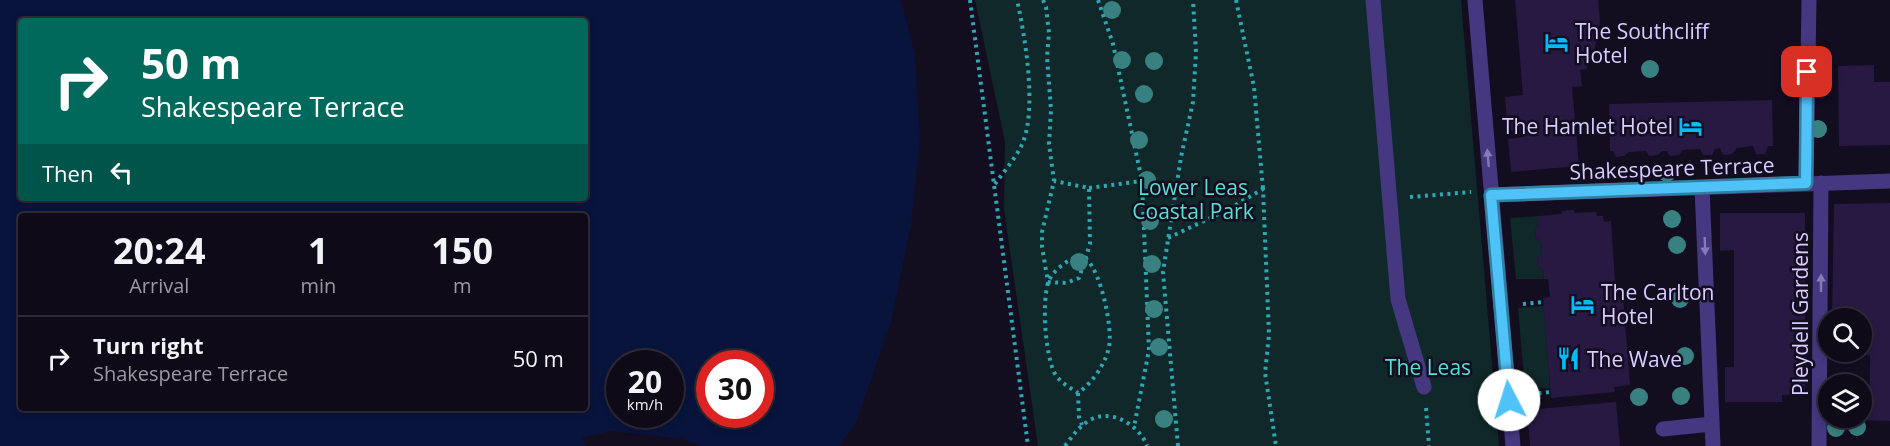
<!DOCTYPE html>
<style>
body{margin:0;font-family:"Open Sans",sans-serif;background:#171321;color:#f1f3f6;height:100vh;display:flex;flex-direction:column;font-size:22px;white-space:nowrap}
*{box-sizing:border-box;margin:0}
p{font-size:20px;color:#9b9aa2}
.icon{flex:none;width:33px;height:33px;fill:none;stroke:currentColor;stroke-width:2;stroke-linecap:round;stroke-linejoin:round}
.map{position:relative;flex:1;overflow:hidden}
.details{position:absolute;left:18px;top:213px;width:570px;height:198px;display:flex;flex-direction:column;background:#0e0a18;border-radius:6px;box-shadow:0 3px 9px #0003,0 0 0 2px #2e2b37}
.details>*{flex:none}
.top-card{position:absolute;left:18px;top:18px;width:570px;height:183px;border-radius:6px;box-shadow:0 3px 9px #0003,0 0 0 2px #2e2b37;background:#00695c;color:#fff;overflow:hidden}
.controls{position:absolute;left:1818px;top:308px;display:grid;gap:12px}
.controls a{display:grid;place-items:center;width:54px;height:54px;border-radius:50%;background:#0e0a18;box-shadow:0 3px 9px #0003,0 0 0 2px #2e2b37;font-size:30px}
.speed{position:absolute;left:606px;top:350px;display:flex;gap:12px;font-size:30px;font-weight:700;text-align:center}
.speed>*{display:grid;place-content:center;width:78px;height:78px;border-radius:50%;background:#0e0a18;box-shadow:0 3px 9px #0003,0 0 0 2px #2e2b37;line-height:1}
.speed small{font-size:15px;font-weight:400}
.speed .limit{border:9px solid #d22;background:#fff;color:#111}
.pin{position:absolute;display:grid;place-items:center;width:51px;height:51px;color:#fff;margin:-26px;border-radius:12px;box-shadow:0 3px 9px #0006}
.me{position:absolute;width:66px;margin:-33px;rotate:355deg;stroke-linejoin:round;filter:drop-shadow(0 0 4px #0008)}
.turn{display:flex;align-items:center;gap:21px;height:126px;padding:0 24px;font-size:27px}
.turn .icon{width:78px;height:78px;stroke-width:2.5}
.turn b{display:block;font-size:42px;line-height:51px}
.then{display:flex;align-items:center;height:57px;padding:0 24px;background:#0003;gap:12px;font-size:22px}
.eta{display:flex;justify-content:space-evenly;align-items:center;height:102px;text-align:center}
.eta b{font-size:36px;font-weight:700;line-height:42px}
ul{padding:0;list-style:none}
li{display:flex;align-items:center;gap:18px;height:84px;padding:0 24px;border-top:2px solid #2e2b37}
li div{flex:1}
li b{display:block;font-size:22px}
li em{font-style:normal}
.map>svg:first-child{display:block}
.green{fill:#10282a}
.water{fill:#09143d;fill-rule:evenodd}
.building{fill:#271941}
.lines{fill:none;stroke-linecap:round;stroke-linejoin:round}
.path{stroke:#2da7b2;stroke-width:4;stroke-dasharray:3 4.5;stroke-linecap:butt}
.minor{stroke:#453780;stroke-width:15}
.tree{fill:#398081}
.oneway{fill:#887ab9}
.route-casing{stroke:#337fa1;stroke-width:15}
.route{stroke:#4fc3f7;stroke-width:10}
.labels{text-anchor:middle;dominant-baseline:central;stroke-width:5;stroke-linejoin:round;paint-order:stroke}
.poi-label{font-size:21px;fill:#d9ccff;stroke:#130d20;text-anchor:start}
.street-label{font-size:21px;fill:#d9ccff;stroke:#130d20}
.park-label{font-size:21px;fill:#58dfd1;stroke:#130d20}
</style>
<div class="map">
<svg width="1890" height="446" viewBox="0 0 1890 446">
<rect width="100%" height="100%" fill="#130d20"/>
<g class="green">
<polygon points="975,0 1461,0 1499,446 1038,446 1004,209 1005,142"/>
<polygon points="1539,216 1539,225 1535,229 1536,238 1541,242 1542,254 1537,258 1538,267 1543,270 1544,279 1516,279 1510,218"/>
<polygon points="1544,306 1550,388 1525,390 1518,308"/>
</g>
<path class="water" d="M0,0H901L915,55L920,141L911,225L891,323L855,425L839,446H702L682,439L611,431L581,438L587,446H0ZM21,21H585V198H21ZM21,216H585V408H21ZM620,363H670V414H620ZM710,363H760V414H710Z"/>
<g class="building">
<polygon points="1515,0 1598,0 1600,21 1593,57 1586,58 1587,69 1580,70 1582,86 1572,87 1579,166 1511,172 1508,139 1524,137 1524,130 1508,131 1505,97 1523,95"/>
<polygon points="1874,65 1874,82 1890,82 1890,145 1839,146 1838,66"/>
<polygon points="1772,100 1773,146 1768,146 1765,154 1756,154 1753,146 1737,148 1732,154 1723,155 1720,148 1715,149 1712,155 1703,155 1700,149 1683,150 1679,155 1670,156 1667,151 1662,151 1658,155 1649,156 1646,151 1629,152 1624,156 1616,157 1613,151 1610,151 1609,104"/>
<polygon points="1890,203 1890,421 1855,420 1855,417 1862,417 1862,388 1870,388 1870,355 1832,355 1832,351 1862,351 1862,318 1832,318 1834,204"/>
<polygon points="1574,210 1574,213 1596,212 1597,216 1603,216 1604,222 1611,221 1616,297 1623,297 1630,385 1614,387 1615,392 1551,398 1543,298 1550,297 1548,279 1544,279 1543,270 1538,267 1537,258 1542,254 1541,242 1536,238 1535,229 1539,225 1539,216 1561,214 1562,211"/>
<polygon points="1720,213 1805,213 1805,395 1782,395 1782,402 1725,402 1725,367 1734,367 1734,250 1720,251"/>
<polygon points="1616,402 1620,446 1530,446 1527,410"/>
</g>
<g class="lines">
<g class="path">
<polyline points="970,0 1028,446"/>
<polyline points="1043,0 1046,7 1049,33 1047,57 1051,110 1049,144 1054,181 1042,232 1042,247 1048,282 1066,283 1079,278 1090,244 1089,188 1054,181"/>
<polyline points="1098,0 1113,44 1142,181 1149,350 1134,427"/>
<polyline points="1236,0 1254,87 1263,189"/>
<path d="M995,184C1004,171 1017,157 1023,142C1037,107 1025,36 1017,0"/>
<polyline points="1089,188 1142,181"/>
<polyline points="1410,197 1471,192"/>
<polyline points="1168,238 1227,210 1263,189 1269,335 1265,373 1276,446"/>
<path d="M1078,256C1079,256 1085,258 1086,259C1101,271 1113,329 1109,347C1105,365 1092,383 1078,393C1069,387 1059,382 1054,372C1045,351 1042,305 1048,283C1051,272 1067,260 1078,256Z"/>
<polyline points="1523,304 1544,302"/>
<polyline points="1078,393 1079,417 1082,425"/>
<polyline points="1531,394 1550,392"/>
<polyline points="1426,408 1429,446"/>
<path d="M1065,446C1073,435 1080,425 1092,419C1113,409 1140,426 1147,446"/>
<polyline points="1178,446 1163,272 1181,157 1193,102 1196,52 1193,0"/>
</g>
<g class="minor">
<polyline points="1373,0 1398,299 1424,387"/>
<polyline points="1475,0 1513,446"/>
<polyline points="1806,183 1809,0"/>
<polyline points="1702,188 1713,446"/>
<polyline points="1491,195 1890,181"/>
<polyline points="1663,429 1712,424"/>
<polyline points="1819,446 1821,183"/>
</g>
</g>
<g class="tree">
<circle cx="1112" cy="10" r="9"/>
<circle cx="1122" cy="60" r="9"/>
<circle cx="1154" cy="61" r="9"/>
<circle cx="1650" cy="69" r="9"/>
<circle cx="1144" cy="94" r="9"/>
<circle cx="1818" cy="129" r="9"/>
<circle cx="1139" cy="140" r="9"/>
<circle cx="1667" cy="173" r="9"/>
<circle cx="1147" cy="180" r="9"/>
<circle cx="1672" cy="219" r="9"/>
<circle cx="1150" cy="221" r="9"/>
<circle cx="1677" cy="245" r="9"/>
<circle cx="1079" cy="262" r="9"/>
<circle cx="1152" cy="264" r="9"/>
<circle cx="1680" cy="299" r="9"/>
<circle cx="1154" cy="309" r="9"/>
<circle cx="1159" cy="347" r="9"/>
<circle cx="1685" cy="356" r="9"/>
<circle cx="1681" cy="396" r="9"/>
<circle cx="1639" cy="397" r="9"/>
<circle cx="1164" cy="419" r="9"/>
<circle cx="1857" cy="427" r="9"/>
<circle cx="1836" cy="428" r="9"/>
</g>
<defs><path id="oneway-solid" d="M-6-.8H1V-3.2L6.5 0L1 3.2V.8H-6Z" transform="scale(1.5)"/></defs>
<g class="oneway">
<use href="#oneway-solid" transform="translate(1488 158) rotate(-95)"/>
<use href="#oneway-solid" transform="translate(1705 246) rotate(88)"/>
<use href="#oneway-solid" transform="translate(1821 283) rotate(-90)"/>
</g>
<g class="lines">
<defs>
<polyline id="route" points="1509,400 1491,195 1806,183 1807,72"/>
</defs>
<use href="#route" class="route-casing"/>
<use href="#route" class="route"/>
</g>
<defs>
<symbol id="hotel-bare" viewBox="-9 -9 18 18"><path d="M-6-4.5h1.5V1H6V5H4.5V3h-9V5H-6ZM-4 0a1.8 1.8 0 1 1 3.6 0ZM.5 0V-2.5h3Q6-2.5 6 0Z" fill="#00bbf7" stroke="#130d20" stroke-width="2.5" paint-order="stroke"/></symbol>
<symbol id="restaurant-bare" viewBox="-9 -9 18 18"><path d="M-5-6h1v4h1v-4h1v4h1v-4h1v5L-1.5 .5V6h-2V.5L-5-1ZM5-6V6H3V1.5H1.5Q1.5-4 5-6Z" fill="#00bbf7" stroke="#130d20" stroke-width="2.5" paint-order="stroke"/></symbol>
</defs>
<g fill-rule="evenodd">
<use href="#hotel-bare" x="1540" y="26" width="33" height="33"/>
<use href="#hotel-bare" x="1674" y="110" width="33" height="33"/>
<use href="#hotel-bare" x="1566" y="288" width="33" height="33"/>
<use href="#restaurant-bare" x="1552" y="342" width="33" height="33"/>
</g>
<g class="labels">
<g class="poi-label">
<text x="1575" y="31">The Southcliff<tspan x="1575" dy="24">Hotel</tspan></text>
<text x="1673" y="126" text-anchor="end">The Hamlet Hotel</text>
<text x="1601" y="292">The Carlton<tspan x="1601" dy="24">Hotel</tspan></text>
<text x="1587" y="359">The Wave</text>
</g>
<g class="street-label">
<text transform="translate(1672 168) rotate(-2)">Shakespeare Terrace</text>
<text transform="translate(1800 314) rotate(-90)">Pleydell Gardens</text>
</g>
<g class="park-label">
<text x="1193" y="187">Lower Leas<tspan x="1193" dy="24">Coastal Park</tspan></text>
<text x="1428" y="367">The Leas</text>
</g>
</g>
</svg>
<div class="controls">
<a><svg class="icon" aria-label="search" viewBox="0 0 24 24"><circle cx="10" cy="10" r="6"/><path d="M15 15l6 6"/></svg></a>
<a><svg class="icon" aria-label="layers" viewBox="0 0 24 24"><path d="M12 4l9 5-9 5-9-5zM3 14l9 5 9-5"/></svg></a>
</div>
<div class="speed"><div>20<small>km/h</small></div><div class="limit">30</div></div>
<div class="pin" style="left:1807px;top:72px;background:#d93025"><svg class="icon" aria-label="arrive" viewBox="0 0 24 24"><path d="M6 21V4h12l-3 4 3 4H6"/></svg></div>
<svg class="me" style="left:1509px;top:400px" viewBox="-20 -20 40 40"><circle r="19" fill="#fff"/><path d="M0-13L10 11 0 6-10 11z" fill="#4fc3f7"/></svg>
<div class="top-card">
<div class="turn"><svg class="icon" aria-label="right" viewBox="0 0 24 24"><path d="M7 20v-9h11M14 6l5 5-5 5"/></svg><div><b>50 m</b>Shakespeare Terrace</div></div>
<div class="then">Then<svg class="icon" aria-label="left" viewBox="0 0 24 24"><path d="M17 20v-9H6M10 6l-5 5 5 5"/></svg></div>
</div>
<section class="details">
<div class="eta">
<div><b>20:24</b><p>Arrival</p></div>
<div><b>1</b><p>min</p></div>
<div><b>150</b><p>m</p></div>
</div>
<ul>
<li><svg class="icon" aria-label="right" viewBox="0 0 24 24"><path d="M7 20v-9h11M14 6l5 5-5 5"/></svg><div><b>Turn right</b><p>Shakespeare Terrace</p></div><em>50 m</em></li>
</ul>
</section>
</div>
